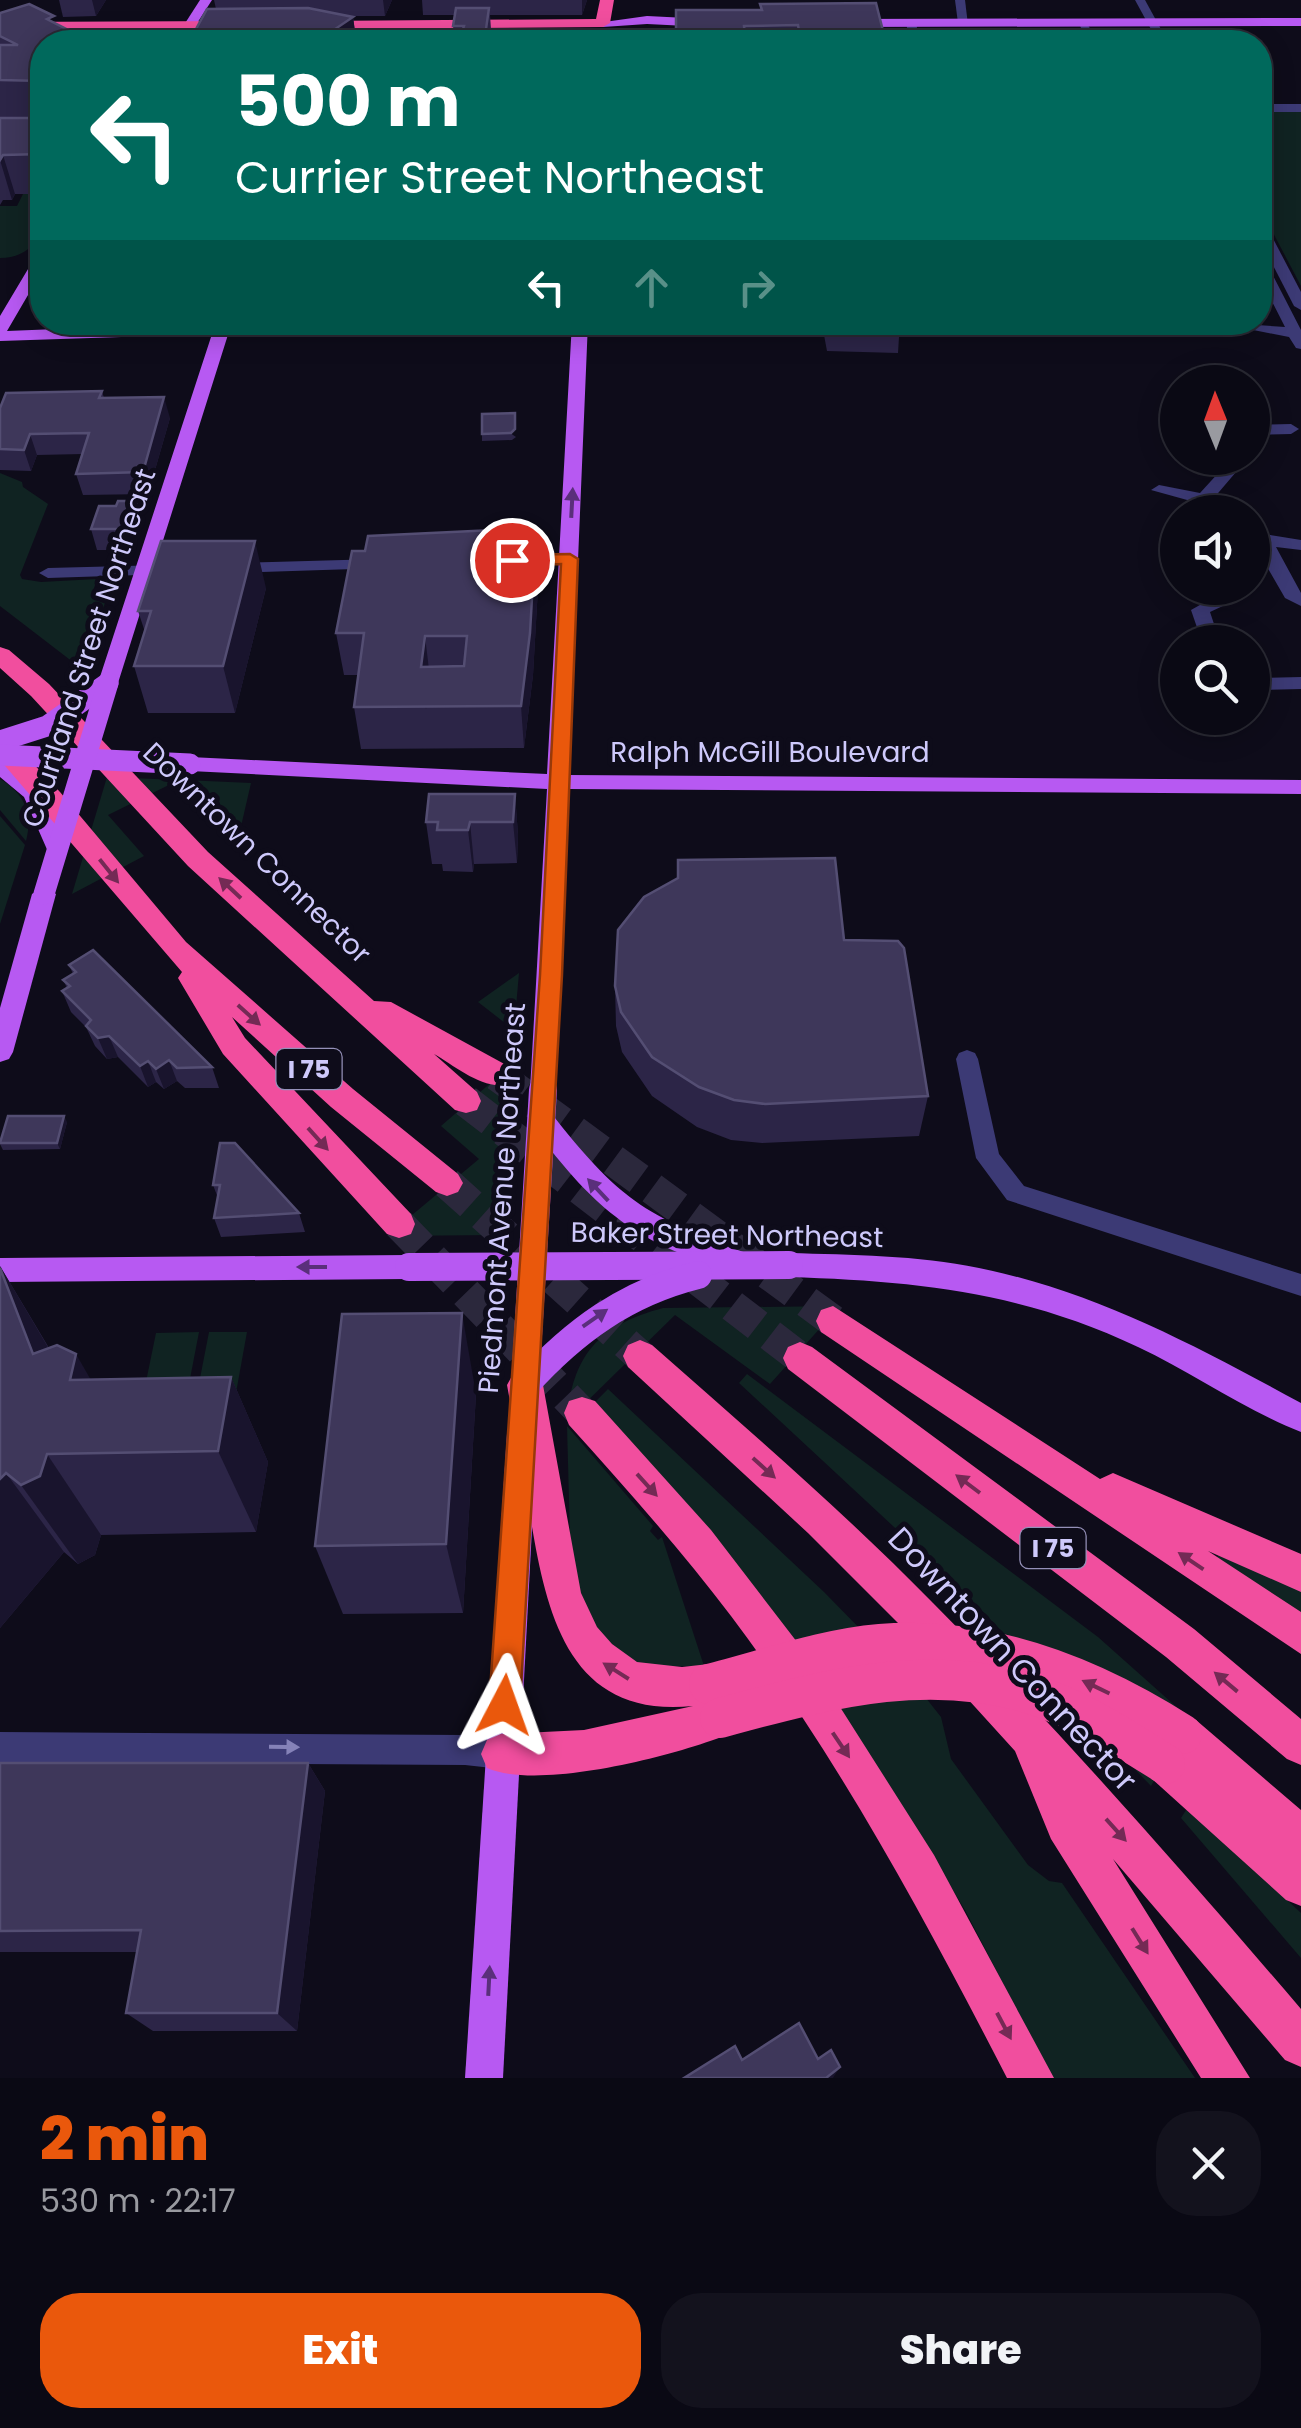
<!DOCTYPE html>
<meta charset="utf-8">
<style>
body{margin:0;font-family:Poppins,sans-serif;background:#13121d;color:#f1f3f6;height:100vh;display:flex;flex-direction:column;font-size:38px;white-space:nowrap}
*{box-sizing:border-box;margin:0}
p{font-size:32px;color:#999aa0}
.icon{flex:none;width:55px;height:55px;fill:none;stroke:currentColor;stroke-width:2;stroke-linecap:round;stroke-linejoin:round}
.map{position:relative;height:2078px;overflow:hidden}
.panel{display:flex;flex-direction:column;background:#0a0914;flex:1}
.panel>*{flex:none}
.hud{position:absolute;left:30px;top:30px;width:1242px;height:305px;border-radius:40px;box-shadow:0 5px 25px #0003,0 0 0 2px #2a2a34;background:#00695c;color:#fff;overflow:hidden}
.needle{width:65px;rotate:359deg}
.buttons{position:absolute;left:1160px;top:365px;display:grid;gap:20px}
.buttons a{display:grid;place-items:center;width:110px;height:110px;border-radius:50%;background:#0a0914;box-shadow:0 5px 25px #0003,0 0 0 2px #2a2a34;font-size:50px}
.pin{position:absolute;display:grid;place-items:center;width:85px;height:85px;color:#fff;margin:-42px;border:5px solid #fff;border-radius:50%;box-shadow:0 2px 10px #0007}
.me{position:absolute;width:110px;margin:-55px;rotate:4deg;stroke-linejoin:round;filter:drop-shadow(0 0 8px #0008)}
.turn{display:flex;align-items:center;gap:35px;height:210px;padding:0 40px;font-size:45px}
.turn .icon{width:130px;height:130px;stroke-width:2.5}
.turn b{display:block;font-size:70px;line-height:85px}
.lanes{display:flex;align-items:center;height:95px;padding:0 40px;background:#0003;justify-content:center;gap:50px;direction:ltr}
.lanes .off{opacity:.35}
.round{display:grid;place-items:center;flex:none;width:105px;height:105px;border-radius:40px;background:#13121d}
.head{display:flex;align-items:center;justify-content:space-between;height:170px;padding:0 40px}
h1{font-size:60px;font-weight:800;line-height:75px;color:#ea580c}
.primary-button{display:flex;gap:20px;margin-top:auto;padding:20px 40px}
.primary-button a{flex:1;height:115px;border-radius:40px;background:#ea580c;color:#fff;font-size:40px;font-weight:800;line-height:115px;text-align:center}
.primary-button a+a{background:#13121d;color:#f1f3f6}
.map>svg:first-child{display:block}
.green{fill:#102322}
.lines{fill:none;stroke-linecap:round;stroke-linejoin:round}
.highway-tunnel{stroke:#2b283c;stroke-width:32;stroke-dasharray:32 16;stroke-linecap:butt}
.minor{fill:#3c3a75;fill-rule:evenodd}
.major{fill:#b759f2;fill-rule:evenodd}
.highway{fill:#f14e9e;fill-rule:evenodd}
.major-bridge-far1{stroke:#b759f2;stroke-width:21}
.major-bridge{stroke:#b759f2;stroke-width:28}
.highway-bridge{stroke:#f14e9e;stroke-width:40}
.wall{fill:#2c2547}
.shaded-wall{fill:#19142d}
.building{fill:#3e375a;stroke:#544e73;stroke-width:2.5;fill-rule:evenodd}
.oneway{fill:#5a2f7b}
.oneway2{fill:#742a55}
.oneway3{fill:#8582b8}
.route{fill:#ea580c;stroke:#983908;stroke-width:2.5}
.labels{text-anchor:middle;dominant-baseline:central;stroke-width:10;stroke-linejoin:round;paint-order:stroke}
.shield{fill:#0e0c1a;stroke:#9490b8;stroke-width:2.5}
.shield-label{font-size:25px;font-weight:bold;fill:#cec9fb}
.street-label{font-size:28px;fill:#cec9fb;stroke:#0e0c1a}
.near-street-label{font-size:32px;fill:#cec9fb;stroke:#0e0c1a}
</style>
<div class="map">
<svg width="1301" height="2078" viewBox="0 0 1301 2078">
<rect width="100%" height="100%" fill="#0e0c1a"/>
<g class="green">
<polygon points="1260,112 1301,112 1301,286 1260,208"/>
<path d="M23,194H41C49,223 38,258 0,258V206H17Z"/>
<polygon points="0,473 22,482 23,487 48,504 20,575 22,579 41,582 97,579 93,591 107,597 82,669 0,606"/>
<polygon points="107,777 179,780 108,815 144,856 72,894"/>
<path d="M0,779C25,794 33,814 26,841L0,810Z"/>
<polygon points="184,780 251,783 239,835"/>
<polygon points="0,816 25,845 0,924"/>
<polygon points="519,973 514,1030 478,1002"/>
<polygon points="509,1067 497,1235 387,1236 479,1159 441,1126"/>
<path d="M840,1306L770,1384L675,1315L567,1421C572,1355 599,1325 663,1308Z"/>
<polygon points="199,1332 185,1405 141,1406 156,1333"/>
<polygon points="209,1332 247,1332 234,1404 195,1404"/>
<polygon points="747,1374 1098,1637 1190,1719 1151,1786 964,1592 739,1383"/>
<polygon points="608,1389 824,1592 918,1688 941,1717 951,1759 1028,1865 1049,1881 1062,1883 1195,2078 1052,2078 965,1910 889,1785 593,1404"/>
<polygon points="567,1426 653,1526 650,1531 658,1540 662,1537 704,1666 634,1666 586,1627 570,1536"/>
<polygon points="1219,1554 1301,1590 1301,1617 1214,1563"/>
<polygon points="1188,1807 1301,1913 1301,1958 1181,1818"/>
</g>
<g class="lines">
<g class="highway-tunnel">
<polyline points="497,1075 833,1321"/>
<polyline points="466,1101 800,1358"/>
<polyline points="447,1183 640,1356"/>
<polyline points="399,1224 582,1413"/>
</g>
<g class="minor">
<polygon points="955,0 965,0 968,25 958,23"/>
<polygon points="1135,0 1145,0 1168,42 1158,42"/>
<polygon points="446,21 452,24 446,42 435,42 440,24"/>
<polygon points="906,21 916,23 920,42 909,42"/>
<polygon points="1078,21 1086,21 1097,42 1087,42"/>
<rect x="1260" y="104" width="41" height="8"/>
<polygon points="1260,223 1267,227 1301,292 1301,310 1294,306 1260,240"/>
<polygon points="1260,260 1267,264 1301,330 1301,349 1296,348 1289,337 1213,322 1285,327 1260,278"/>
<polygon points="307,322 507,322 500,326 222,333 215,329 222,325"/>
<polygon points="1187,377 1209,377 1217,382 1179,382"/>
<polygon points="1252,425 1291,424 1299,429 1291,434 1252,435"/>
<polygon points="1232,458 1248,458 1213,499 1222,512 1206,512 1198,503 1151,490 1159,485 1200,493"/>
<polygon points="1252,532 1301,540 1301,550 1276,547 1301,593 1301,606 1285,598 1252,541"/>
<polygon points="570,554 579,559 576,563 511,565 502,560 511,555"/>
<polygon points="379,559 388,564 385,568 231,573 222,568 231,563"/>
<polygon points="164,565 170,566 170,574 48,578 39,573 48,568"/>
<polygon points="1230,588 1247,588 1242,597 1210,612 1220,642 1202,642 1191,610"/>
<polygon points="1301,677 1301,689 1252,690 1252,678"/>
<polygon points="967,1050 975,1053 978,1059 999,1154 1024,1186 1301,1274 1301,1296 1007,1200 976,1158 956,1059 959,1053"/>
<polygon points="0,1732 465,1735 512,1743 516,1754 512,1765 501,1769 465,1765 0,1762"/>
</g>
<g class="major">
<polygon points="200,0 212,0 185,42 173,42"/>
<polygon points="647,16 707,19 713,23 707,27 647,24 603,27 597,23"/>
<polygon points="1301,18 1301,26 847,27 841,23 847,19"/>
<polygon points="392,21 402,24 381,42 368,42"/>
<polygon points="42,254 42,271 7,331 232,322 118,683 108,690 98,683 212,334 0,341 0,316 34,259"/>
<polygon points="572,322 588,322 569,775 1301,780 1301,794 568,789 556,1090 552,1097 534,1097 530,1090 547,789 190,771 179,764 190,757 547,774"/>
<path d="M0,761C42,773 53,812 68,848L65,854H49L24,797L0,777Z"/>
<polygon points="44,886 56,894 13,1052 9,1059 0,1062 0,1008 32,894"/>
<path d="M542,1109L551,1113C618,1198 644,1216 746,1253L750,1261L746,1269C731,1275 716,1266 701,1261C621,1234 583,1193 533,1127L529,1120L533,1113Z"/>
<path d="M789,1253C852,1255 917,1255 979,1268C1094,1291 1198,1347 1301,1403V1432C1245,1410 1193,1373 1138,1347C1023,1292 915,1281 789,1277L779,1274L775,1265L779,1256Z"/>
<polygon points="409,1255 419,1258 423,1267 419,1276 409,1279 0,1282 0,1258"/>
<polygon points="522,1420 533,1424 537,1434 503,2078 465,2078 507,1434 511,1424"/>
</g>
<g class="highway">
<polygon points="600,0 614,0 610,23 603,27 315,29 308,25 315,21 596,19"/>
<polygon points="0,22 239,21 246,25 239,29 0,30"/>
<path d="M0,647L9,650L49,684L208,852L374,1001L391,1002L508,1066L512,1075L508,1084C484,1091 455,1066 434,1054L477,1092L481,1101L477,1110L466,1113L455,1110L188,866L31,696L0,668Z"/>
<polygon points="0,736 9,738 60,792 186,942 353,1089 458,1174 463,1183 458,1192 447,1196 436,1192 331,1107 232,1017 245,1038 411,1214 415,1224 411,1234 399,1238 387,1234 223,1054 178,978 182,972 0,760"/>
<polygon points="833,1306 1100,1479 1113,1473 1301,1554 1301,1592 1208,1551 1301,1612 1301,1654 821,1332 816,1321 821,1310"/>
<path d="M640,1340L652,1345C747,1429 844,1512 933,1603C1061,1732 1183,1871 1301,2009V2067L1285,2060L1113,1859L1250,2078H1201L1051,1839L1015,1751L906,1631L808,1533L628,1367L623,1356L628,1345Z"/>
<polygon points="800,1342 812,1347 1194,1629 1301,1719 1301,1765 1287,1759 1166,1657 788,1369 783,1358 788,1347"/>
<path d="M525,1369L537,1374L543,1385L581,1593L597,1627L612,1644L637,1662L682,1667L709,1664L723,1670L729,1684L722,1699L734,1704L740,1718L734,1732C680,1755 540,1791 487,1768L481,1754L487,1740L501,1734L584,1730L693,1706C567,1719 546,1611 530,1515C522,1472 515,1428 507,1385L513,1374Z"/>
<path d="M582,1397L595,1401L711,1530L807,1655L934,1855L1054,2078H1007C925,1919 839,1759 731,1616C680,1549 625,1487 569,1425L564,1413L569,1401Z"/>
<polygon points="1182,1714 1196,1720 1301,1810 1301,1906 1286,1900 1151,1778 1145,1764 1151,1750 1166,1744 1162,1734 1168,1720"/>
</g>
<g class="major-bridge-far1">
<polyline points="0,741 47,726 108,683"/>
<polyline points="0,755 190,764"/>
<polyline points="44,894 108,683"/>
</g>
<g class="major-bridge">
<polyline points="409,1267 789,1265"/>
<polyline points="525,1385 543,1090"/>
<path d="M525,1385C574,1331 626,1293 698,1275"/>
</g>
<g class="highway-bridge">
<path d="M709,1684C765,1670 822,1649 880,1644C989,1635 1091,1676 1182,1734"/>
<path d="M720,1718C829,1688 940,1658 1051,1701C1091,1717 1128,1741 1165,1764"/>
</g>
</g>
<g class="wall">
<polygon points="59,0 106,0 96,16 63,17"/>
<polygon points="214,0 392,0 385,16 353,16 356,40 353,42 189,42 216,9"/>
<polygon points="422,0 587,0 582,15 490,15 491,29 525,42 455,42 453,26 455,15 423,15"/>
<polygon points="760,4 884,35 883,42 675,42 760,10"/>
<polygon points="0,13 42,42 42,194 15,194 12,200 3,200 0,205"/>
<polygon points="42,271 42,300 40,300 35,282"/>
<polygon points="825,322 900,322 898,353 827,351 824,335"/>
<polygon points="102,391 104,398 170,418 148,494 83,495 76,474 83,454 37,455 31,471 0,470 0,408"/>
<polygon points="482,414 516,437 512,440 482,441"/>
<polygon points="137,501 143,523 133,550 97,550 91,529 116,506"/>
<polygon points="536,528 539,570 533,675 524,748 361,749 354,707 358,675 344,675 336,633 365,551"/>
<polygon points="266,588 235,713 148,713 134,666 145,632 138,611"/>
<polygon points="515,794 518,835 517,863 474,864 473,872 443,871 442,864 432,864 426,822"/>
<polygon points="678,860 844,940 928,1096 919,1136 762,1143 731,1140 697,1127 652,1096 622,1052 616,1026 615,986 678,878"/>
<polygon points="69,965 212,1067 219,1088 185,1088 177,1081 164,1089 156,1082 148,1087 118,1057 107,1059 95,1046 86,1027 71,1012 62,991 67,988 63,980 73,974"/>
<polygon points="67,1122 60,1149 3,1150 0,1144"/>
<polygon points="235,1143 299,1213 305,1232 221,1237 214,1218 218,1198 213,1185"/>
<polygon points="0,1266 49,1348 90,1379 231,1377 268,1462 256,1532 101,1535 95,1555 78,1564 64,1552 0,1628"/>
<polygon points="476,1394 463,1613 343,1614 315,1546"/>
<polygon points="0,1763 308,1763 325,1791 297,2031 153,2031 126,2013 137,1952 0,1952"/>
</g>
<g class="shaded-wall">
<polygon points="92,0 106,0 96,16"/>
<polygon points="383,0 392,0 385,16"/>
<polygon points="582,0 587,0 582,15"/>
<polygon points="353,17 356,40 353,42 316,42"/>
<polygon points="3,155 15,194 12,200 0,160"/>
<polygon points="164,397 170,418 148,494 143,472"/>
<polygon points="30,434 37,455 31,471 24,450"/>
<polygon points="137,501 143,523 133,550 127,529"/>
<polygon points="536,528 539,570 533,675 524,748 521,706"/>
<polygon points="255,541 266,588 235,713 223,666"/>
<polygon points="425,636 430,678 426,709 421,667"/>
<polygon points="515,794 518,835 517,863 513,822"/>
<polygon points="470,822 474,864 473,872 468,830"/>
<polygon points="109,1036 118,1057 107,1059 98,1038"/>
<polygon points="169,1060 177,1081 164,1089 156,1069"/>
<polygon points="148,1061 156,1082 148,1087 140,1066"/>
<polygon points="64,1116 67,1122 60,1149 57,1143"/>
<polygon points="0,1266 52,1354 33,1354"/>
<polygon points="462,1313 476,1394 463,1613 446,1544"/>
<polygon points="76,1354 126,1441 70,1380"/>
<polygon points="231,1377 268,1462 256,1532 218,1451"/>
<polygon points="47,1454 101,1535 95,1555 78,1564 21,1485"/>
<polygon points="6,1473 64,1552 0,1628 0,1479"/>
<polygon points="308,1763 325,1791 297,2031 277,2013"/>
<polygon points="840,2067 833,2078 824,2078"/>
</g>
<g class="building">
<polygon points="876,3 884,35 823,36 822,31 799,31 798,25 744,26 746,42 676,42 676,10 762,10 760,4"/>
<polygon points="29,4 54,16 47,19 84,38 123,38 121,42 42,42 42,81 0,80 0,45 18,45 0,36 0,13"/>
<polygon points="308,8 353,17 316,42 189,42 207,9"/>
<polygon points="456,8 489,8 486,29 524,30 521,42 459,42 464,26 453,26"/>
<polygon points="42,93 42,154 3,155 0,160 0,118 30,118"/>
<polygon points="42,271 42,282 35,282"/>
<polygon points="829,322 900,322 901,326 829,323"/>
<polygon points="102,391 99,398 164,397 143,472 76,474 89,433 30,434 24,450 0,449 0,408 6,393"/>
<polygon points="515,413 515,429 511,433 482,434 482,414"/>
<polygon points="118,501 137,501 127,529 91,529 99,506 116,506"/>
<path d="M536,528L530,633L521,706L354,707L364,633H336L352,551H365L368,536ZM425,636H467L464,666L421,667Z"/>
<polygon points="161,541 255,541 223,666 134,666 151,611 138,611"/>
<polygon points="429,794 515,794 513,822 470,822 468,830 437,830 438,822 426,822"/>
<polygon points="835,858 844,940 898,941 904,948 928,1096 765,1104 734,1100 699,1087 652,1057 621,1012 615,986 618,930 644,897 678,878 678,860"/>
<polygon points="93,950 212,1067 177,1068 169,1060 156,1069 148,1061 140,1066 109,1036 98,1038 86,1026 91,1020 62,991 70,986 63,980 76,972 69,965"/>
<polygon points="8,1116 64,1116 57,1143 0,1143"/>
<polygon points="220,1143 235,1143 299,1213 214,1218 220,1185 213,1185"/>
<polygon points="0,1268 33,1354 57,1345 76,1354 70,1380 231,1377 218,1451 47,1454 40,1476 21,1485 6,1473 0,1479"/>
<polygon points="462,1313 446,1544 315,1546 342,1314"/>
<polygon points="0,1763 308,1763 277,2013 126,2013 141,1930 0,1931"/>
<polygon points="799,2023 818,2059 831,2050 840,2067 826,2078 684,2078 735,2046 742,2060"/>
</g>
<defs><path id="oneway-solid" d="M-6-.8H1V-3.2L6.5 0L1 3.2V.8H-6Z" transform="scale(2.5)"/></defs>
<g class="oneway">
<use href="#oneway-solid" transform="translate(572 503) rotate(-87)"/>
<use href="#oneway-solid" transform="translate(598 1190) rotate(-133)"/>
<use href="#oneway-solid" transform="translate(312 1267) rotate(180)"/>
<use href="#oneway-solid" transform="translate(595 1318) rotate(-35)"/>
<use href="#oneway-solid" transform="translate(489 1981) rotate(-87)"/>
</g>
<g class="oneway2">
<use href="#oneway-solid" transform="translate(109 871) rotate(51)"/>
<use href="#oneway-solid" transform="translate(230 888) rotate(-137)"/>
<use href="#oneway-solid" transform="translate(249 1015) rotate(42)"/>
<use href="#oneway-solid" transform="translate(318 1139) rotate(48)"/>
<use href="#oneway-solid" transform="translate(764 1468) rotate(42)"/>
<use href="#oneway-solid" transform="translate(968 1484) rotate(-143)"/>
<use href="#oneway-solid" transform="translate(647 1485) rotate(48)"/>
<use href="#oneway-solid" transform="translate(1191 1561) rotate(-146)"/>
<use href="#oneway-solid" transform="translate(616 1671) rotate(-148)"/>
<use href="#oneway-solid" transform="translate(1226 1682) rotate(-140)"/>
<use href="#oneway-solid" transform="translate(1096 1687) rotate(-154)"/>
<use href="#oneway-solid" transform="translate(841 1745) rotate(56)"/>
<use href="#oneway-solid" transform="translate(1116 1830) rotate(48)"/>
<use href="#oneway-solid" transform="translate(1140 1941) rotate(58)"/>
<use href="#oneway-solid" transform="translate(1004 2026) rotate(62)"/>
</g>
<use class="oneway3" href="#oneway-solid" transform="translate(284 1747) rotate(1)"/>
<polygon class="route" points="570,554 578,559 562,975 520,1705 515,1715 504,1720 494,1715 489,1705 540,975 561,564 512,566 504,560 512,555"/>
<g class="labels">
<g class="shield">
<rect x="276.5" y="1049" width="65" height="40" rx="8"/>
<rect x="1020.5" y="1528" width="65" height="40" rx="8"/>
</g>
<g class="shield-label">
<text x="309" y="1069">I 75</text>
<text x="1053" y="1548">I 75</text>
</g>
<g class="street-label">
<text transform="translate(89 648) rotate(-72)">Courtland Street Northeast</text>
<text x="770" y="752">Ralph McGill Boulevard</text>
<text transform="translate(257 853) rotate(44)">Downtown Connector</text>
<text transform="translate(502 1198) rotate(-86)">Piedmont Avenue Northeast</text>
<text transform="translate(727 1235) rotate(1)">Baker Street Northeast</text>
</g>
<g class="near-street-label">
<text transform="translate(1013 1659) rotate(47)">Downtown Connector</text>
</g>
</g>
</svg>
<div class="buttons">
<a><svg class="needle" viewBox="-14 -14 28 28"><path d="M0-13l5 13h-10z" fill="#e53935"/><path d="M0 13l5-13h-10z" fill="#999aa0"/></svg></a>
<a><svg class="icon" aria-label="sound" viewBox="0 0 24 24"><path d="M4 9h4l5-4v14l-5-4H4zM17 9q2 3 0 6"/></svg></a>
<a><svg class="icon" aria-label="search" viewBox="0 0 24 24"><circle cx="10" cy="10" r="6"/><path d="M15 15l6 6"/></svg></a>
</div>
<div class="pin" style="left:512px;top:560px;background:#d93025"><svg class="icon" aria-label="arrive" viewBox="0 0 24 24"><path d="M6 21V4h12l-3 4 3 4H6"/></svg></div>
<svg class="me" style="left:504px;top:1705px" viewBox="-20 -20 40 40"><path d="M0-17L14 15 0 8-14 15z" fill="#ea580c" stroke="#fff" stroke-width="4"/></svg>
<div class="hud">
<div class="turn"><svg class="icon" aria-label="left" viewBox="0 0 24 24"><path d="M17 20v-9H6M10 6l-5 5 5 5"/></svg><div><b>500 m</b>Currier Street Northeast</div></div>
<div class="lanes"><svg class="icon" aria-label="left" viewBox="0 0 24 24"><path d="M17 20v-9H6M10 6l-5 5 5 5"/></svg><svg class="icon off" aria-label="ahead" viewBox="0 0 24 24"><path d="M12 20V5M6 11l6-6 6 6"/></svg><svg class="icon off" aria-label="right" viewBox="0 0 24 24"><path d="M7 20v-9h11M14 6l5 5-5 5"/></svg></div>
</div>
</div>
<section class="panel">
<div class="head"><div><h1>2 min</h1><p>530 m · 22:17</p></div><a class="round"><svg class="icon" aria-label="close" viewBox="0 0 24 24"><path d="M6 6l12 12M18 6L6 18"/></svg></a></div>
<div class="primary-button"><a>Exit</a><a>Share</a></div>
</section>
